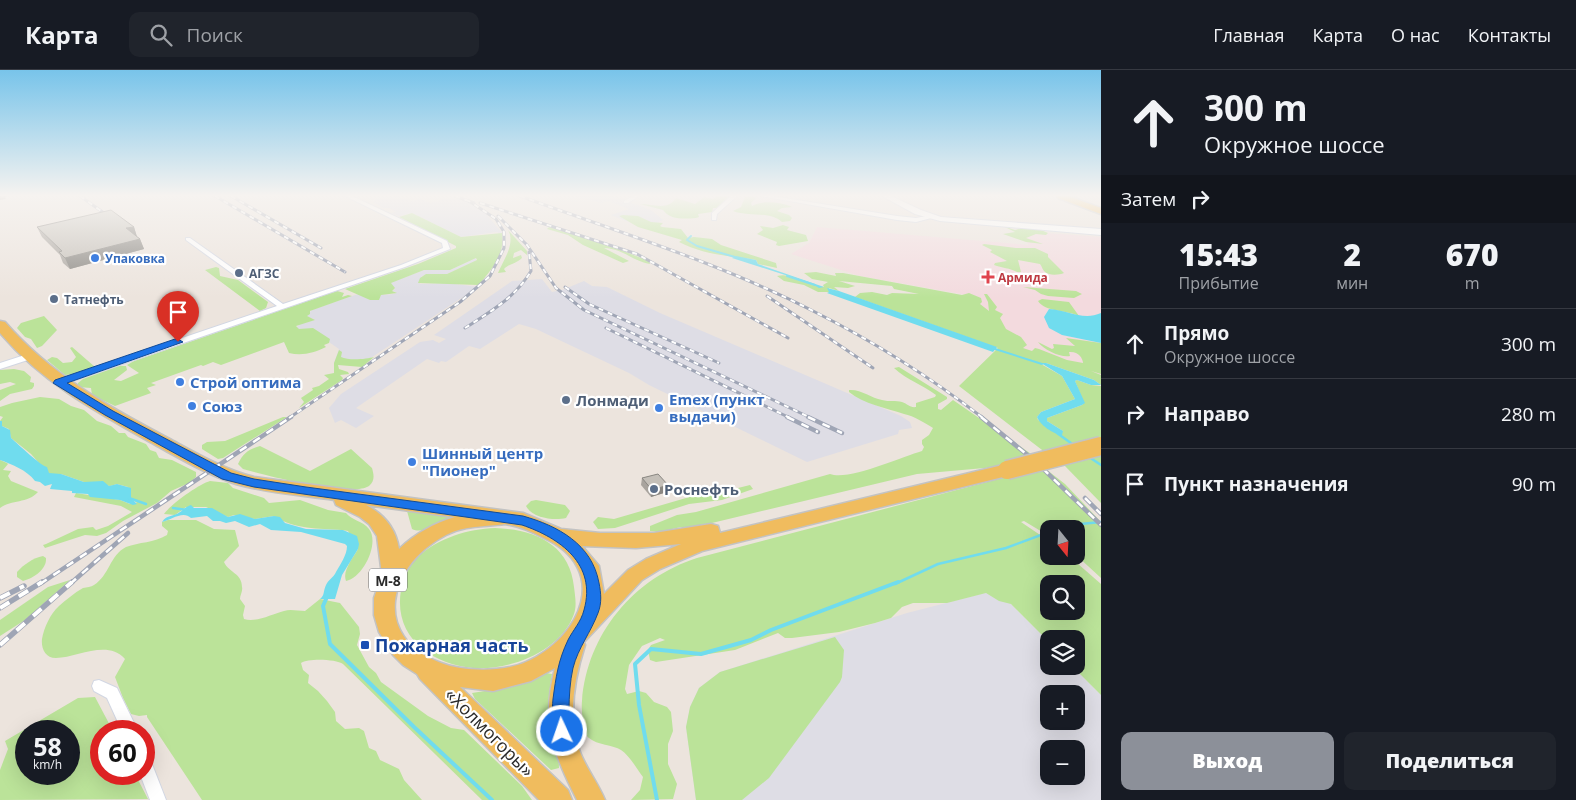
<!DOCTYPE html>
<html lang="ru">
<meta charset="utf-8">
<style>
body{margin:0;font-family:"Open Sans",sans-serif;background:#20242c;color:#f1f3f6;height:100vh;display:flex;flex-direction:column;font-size:19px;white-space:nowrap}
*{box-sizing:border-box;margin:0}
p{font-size:16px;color:#9ea1a6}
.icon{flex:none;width:28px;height:28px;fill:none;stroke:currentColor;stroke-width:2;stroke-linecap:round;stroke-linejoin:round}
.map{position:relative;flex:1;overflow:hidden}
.panel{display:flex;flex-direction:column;background:#171b24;width:475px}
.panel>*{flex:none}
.hud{background:#171b24;color:#f1f3f6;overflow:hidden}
.needle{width:32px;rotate:162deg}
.fabs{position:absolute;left:1040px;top:450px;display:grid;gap:10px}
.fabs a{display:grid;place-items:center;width:45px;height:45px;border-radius:10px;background:#171b24;box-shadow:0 5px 20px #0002;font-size:25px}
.speed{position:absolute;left:15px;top:650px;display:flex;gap:10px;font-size:25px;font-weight:700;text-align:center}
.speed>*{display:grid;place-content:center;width:65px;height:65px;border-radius:50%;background:#171b24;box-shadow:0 5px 20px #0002;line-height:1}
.speed small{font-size:12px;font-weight:400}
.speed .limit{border:8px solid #d22;background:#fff;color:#111}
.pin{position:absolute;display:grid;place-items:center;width:42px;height:42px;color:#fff;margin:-51px -21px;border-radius:50% 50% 50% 0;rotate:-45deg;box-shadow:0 0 5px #0007}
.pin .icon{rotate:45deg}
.me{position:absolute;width:55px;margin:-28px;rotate:357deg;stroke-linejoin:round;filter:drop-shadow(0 0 4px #0008)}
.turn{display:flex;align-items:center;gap:18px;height:105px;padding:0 20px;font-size:22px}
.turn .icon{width:65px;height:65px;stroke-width:2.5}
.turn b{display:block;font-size:35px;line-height:42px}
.then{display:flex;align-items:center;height:48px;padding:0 20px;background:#0003;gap:10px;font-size:19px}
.eta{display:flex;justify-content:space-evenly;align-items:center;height:85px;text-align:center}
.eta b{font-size:30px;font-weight:800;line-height:35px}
.action{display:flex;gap:10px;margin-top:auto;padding:10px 20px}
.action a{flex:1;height:58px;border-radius:10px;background:#8c9099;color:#fff;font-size:20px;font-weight:800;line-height:58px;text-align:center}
.action a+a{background:#20242c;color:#f1f3f6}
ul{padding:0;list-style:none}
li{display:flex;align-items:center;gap:15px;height:70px;padding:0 20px;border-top:1px solid #363941}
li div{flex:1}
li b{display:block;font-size:19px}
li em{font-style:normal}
header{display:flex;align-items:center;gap:30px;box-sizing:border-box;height:70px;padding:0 25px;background:#171b24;border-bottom:1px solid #363941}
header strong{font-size:24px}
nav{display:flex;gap:28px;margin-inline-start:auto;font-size:18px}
.search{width:350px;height:45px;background:#20242c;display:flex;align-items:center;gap:12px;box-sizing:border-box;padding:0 18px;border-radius:10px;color:#9ea1a6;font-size:19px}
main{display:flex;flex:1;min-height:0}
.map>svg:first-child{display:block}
.industrial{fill:#dedde5;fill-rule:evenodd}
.medical{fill:#f3dade}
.green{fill:#bbe399;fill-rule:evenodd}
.water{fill:#70dcee}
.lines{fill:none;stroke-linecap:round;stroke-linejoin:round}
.stream-far2{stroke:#70dcee;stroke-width:2}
.stream-far1{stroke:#70dcee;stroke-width:2.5}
.stream{stroke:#70dcee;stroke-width:4}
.minor-casing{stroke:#d2d7e3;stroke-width:2}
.tertiary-casing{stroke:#d2d7e3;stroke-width:2}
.primary-casing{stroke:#c3c3c3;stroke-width:3}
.minor{fill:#fff;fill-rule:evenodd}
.tertiary{fill:#fff;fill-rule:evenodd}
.primary{fill:#f0bc5e;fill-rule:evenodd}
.rail-far2-casing{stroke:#9fa5b5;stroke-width:3}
.rail-far1-casing{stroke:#9fa5b5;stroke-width:4.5}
.rail-casing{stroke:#9fa5b5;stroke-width:5.5}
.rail-far2{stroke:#fff;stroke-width:2;stroke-dasharray:5;stroke-linecap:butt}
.rail-far1{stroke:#fff;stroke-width:2.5;stroke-dasharray:8;stroke-linecap:butt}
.rail{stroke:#fff;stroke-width:4;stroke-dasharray:11;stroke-linecap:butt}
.primary-bridge-casing{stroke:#c3c3c3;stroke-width:21;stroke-linecap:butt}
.primary-bridge{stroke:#f0bc5e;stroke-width:18}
.wall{fill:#a9a49e}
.shaded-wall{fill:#898681}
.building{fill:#c4bfb8;stroke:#898681}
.route{fill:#1a73e8;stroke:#114b97}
.shop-dot{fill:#3f7fe0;stroke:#fff;stroke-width:2}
.service-dot{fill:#5c6f8a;stroke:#fff;stroke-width:2}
.health-dot{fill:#e0444e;stroke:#fff;stroke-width:2}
.transit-dot{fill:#1a4fb4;stroke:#fff;stroke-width:2}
.labels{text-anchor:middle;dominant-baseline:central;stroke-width:4.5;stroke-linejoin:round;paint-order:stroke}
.far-shop-label{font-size:12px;font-weight:bold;fill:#366cbe;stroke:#fff;text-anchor:start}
.far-service-label{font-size:12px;font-weight:bold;fill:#4e5e75;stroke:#fff;text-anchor:start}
.far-health-label{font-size:12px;font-weight:bold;fill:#be3a42;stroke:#fff;text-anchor:start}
.shield{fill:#fff;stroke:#6a6a6a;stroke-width:1}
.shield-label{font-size:14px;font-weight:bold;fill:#2a2a2a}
.shop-label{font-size:15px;font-weight:bold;fill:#366cbe;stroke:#fff;text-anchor:start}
.service-label{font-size:15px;font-weight:bold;fill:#4e5e75;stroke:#fff;text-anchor:start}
.near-transit-label{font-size:18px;font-weight:bold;fill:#164399;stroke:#fff;text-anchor:start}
.near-street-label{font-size:18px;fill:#2a2a2a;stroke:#fff}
</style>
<header>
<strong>Карта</strong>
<div class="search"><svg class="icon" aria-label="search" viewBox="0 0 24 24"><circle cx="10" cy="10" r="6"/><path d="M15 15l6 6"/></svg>Поиск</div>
<nav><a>Главная</a><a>Карта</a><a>О нас</a><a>Контакты</a></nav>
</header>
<main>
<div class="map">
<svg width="1101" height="730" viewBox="0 0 1101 730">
<rect width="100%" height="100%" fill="#ece4dd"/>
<g class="industrial">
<polygon points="398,126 412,131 420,129 430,133 454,126 466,131 487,145 503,164 496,162 461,167 412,143 399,146 391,143 396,142 389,138 383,138 373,132 377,129 376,127"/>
<polygon points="575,126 613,126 651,140 663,150 657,153 626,151 611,145 629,139 608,131 602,133"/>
<polygon points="476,188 476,191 447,204 431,204 422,206 419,212 420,214 448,213 478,217 360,295 334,293 339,279 326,270 296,258 300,254 315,250 306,246 312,240 358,224 370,230 380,227 381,225 394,224 396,222 392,221 395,219 390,213 424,200 450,200"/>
<polygon points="542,209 552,222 562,220 584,211 592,216 607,217 660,243 901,346 910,352 912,358 899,360 898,364 807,392 649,315 629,303 536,259 519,254 480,279 469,276 446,292 441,291 439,293 427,289 356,338 374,346 356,358 341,350 335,353 329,338 341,324 420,272 433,270 439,273 446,269 434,265 512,211"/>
<path d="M997,520L1049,572V596H1072L1101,625V730H696L686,657L690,637L699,618L720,602L907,543ZM1049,624H1076V651H1049ZM1049,679H1076V706H1049Z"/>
</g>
<polygon class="medical" points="817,157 1029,175 1019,161 1101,167 1101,243 1091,247 1079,246 1062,265 1101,273 1101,305 1017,276 973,226 860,206 791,184 809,173"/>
<g class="green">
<path d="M717,126H731L717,138H713L712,142L698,144L699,147L696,148C684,149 670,150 663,140L640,134C653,134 668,141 676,128L695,134L704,127L713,129Z"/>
<path d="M753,126L756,128L751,133L752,136C762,130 779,132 790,136L792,137L782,138L777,141L789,145L792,148L790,151L782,152C770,141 749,147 733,141L741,137L745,127Z"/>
<path d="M412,143L461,167L502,163C505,185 493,197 479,215L418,213L420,208L426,204H447L477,190L476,188L450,200H424L391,213L395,218L392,221L397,223L381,225L379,230H370L345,219L418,194L456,178V176L399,147Z"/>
<path d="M623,145L638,146L651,152L663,153L660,156L662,157L681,159L688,168L694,167L712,169L721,175L776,193L777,198L758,194L756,190L751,189C727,186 702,184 679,172L682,170L638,157L619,146Z"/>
<polygon points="783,155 789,157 787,160 806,165 808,171 779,176 776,175 777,172 757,164 763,160 760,156 773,158"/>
<polygon points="1003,156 1015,160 1022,158 1041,160 1048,163 1046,165 1036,164 1026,168 1043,174 1026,172 1003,164 1015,162"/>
<path d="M549,157L608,175L649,191L650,194C632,191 624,179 604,178L629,191L623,193L583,175L568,165L547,159Z"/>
<path d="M508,160L527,181V185L521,180L514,183L513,188L521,185L522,188C516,194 510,193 504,199L506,202L498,203C503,191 516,173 508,160Z"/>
<path d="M984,174L1016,178H1035L1048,184V187L1064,203C1059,205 1048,206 1044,201C1042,199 1042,196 1040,194L1018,190L1021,202H1017C1010,198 1002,198 994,195L995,193L1007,191L990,182L992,180L982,175Z"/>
<polygon points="216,197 219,198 220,206 238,210 268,232 266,238 260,241 205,200"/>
<path d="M816,202L836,206L835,203H843L962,225L969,223L981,228L982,232L980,234L989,241L988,232L984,224H987L997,237L995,240L1003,244L1000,248L1006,259L1021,267L1027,275L1023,278L1032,281L1035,278L1039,279L1067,290L1083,293C1083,288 1078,281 1069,282L1070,286C1061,288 1044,280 1038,272L1052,279L1054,278L1053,274L1075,276L1066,268L1101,273V304L1091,301L1101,305V315L1094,310L1046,293L1041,294L1062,306L1075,329L1041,342L1037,347L1038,350L1063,361L1047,351V348L1082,335L1084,333L1075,311L1077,310L1091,315L1101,316V370L1046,383L959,316L998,278L855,227L860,223L872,222L887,225L892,223L919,224L894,219L892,216L839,211L855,216L848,218L834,217L839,221L829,218V222H818L804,215L784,211L777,206C794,202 809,217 824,217L823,215L828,212L812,209L804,203Z"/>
<polygon points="1023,217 1076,221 1082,224 1074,228 1048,226 1041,224 1035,220"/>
<path d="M337,221L344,223L342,227L348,225L352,226L310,241V244L307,246L315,250L296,256L299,259L313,258L330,269L329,273L324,275L326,277C314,283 302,286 289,283L284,272L221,295L213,292L203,296L201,295L151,313L156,315L147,318L151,323L115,336L92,325L91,318L78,317V313L83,309L119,296H126L127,300L114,310L121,311L139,303L127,295L134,291Z"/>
<path d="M1042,229L1069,232L1079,246C1067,240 1045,242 1038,231Z"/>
<polygon points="44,246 57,260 42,276 37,278 31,269 25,267 17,258 21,253"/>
<polygon points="72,277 95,297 75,304 65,305 47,290 52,287 57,288 63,293 72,292 76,287 70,278"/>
<path d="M339,280L342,282L341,287C349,291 367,289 374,287L362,297L338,295L339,299L348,302L349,304L340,305L343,308L342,310L299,338L304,332L301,328L313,320L312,318L319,316L329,309L324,305L334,303V293Z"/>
<path d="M899,297L947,327V329L938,334V339L941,340L953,330L1034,386L996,397L917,404L691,458L681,457L659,462L650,461V456L677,445L696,442L830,404C849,411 901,387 922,381L924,377L922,374V370L929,365L933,358C925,353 914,346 904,344C886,338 864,334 849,322V320C861,319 871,328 882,330C889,332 896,330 902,332C908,334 910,338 916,337V333L935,327L936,325C923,315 907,310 894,298Z"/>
<polygon points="14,299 24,301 31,307 30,312 34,313 34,316 32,319 10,324 0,331 0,320 16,314 10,312 0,314 0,300"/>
<polygon points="40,327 59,329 71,336 84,340 97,351 111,356 119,363 125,363 128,367 146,374 150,380 156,382 159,388 172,390 196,402 196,407 189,413 171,421 157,433 123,451 106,463 97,466 85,465 45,478 43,475 46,474 78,459 93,457 96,460 108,456 132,442 121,436 74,427 76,423 120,430 130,434 137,433 131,428 128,417 117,414 110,416 84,412 61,404 49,404 31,384 11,368 9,359 2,356 2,351 0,351 3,347 0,346 0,337 12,333"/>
<polygon points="283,347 287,347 223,388 218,389 202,379 202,375 207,372 225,371"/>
<path d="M260,376L310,401L351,379L372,398C374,405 375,411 369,416C351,428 265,405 243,399L238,394C243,383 249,379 260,376Z"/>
<polygon points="1101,386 1101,433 1064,395"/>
<path d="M0,390L7,393L8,394L3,400L11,401L8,406L11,411L38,422C27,434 12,429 0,438Z"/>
<path d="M1047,400L1065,414L1101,452V508L1076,485V459H1049V466L1024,451L1021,452L1049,471V486H1069L1101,514V625L1072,596H1076V569H1049V572L1011,534L999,531L986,523L947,533H913L902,537L891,548L875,553L839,562L792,568H785L778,563L735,580L656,592L650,590L648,580L651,575L665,570L660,568L642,576L629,595L625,619L627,624L639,621L646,623L654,632L667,637L671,642L673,661L668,674V694L677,714L673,729L631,730L640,720L643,707C637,699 629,685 621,680C613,675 597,675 589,668C583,663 581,638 582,631C587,564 634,508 697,488L1014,405L1017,407ZM1049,514H1076V541H1049Z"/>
<path d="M210,411L228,413L233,418L264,428L269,433L300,430L328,440L346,443C351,450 363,451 369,459C380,473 363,508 346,511C342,501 353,488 358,479L348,461L342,460C318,458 295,460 274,446L255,449L234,445L228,447L206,437H186L175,445L164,444C170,435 199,414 210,411Z"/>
<polygon points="750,415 753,419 722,430 689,434 615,458 598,459 593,452 598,447 614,449 710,421 718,423"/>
<path d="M536,430L565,435L570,441L566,448C554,451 532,448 526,436L531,431Z"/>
<path d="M407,441L452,447C441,452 424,465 412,459Z"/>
<path d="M168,450H196L214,459L235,460L239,476L224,492C229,503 242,503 242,517C243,521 240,525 240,529L245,536L243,545L244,549C256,553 272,544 284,541C290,539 298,541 305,541L320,529L340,533L359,557L360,564L357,575L369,597L376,603L381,612L428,646L451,658L464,660L522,716L532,730H482L343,594C336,589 308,588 301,593L303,600L309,605L308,613L318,621L327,631L335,642L336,651L345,659L359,658L364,661L369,678L376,681L380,690L399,699L404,710L422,730H202L147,647V645L139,646L131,644L123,628L115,607L125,589C107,569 77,588 56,588C45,588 41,578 42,569C44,558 50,544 59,536C66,530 74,523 83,518C87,517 91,517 94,515C109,506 110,485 126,477C139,472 154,473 167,465L168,461L162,456V452Z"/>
<path d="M495,458C534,459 570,474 574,517C575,526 577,535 574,544C561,581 510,601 473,598C431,594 393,567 401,520C403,508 409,496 418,487C438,468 468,459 495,458Z"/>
<path d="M43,486L46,488C47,499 34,508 23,511L17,507V502C23,495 33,488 43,486Z"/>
<polygon points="70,510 25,550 0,566 0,550 48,517"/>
<polygon points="835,567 844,580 842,607 840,612 769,708 742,730 696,730 686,657 690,637 699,618 720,602"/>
<path d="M546,603L552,604C549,623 546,640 550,659C553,672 559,684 559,698L551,700L475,629L472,623L491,620Z"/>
<path d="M95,627L113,661H101V704H135L148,729L0,730V700L8,679L5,671L78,628ZM26,661H69V704H26Z"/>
</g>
<g class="water">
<polygon points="736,186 756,190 758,194 824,217 819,218 810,213 732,188"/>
<polygon points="827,218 839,221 997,277 993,282 827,223 829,222"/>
<path d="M1049,239C1068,240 1083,251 1101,243V273L1062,265L1049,258L1044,247Z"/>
<path d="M1041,293H1046L1094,310L1101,315H1091L1077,310L1075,311L1085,333L1082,335L1047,348V351L1063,361L1062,365C1053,364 1040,355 1037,347L1041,342L1075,329L1062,306Z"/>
<path d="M0,351H2V356L10,360L11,368C18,374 41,396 47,397L49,403L61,404L84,412L103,411L109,416L117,414L131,418V428L137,434L133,435L120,430L90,427L88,424L72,423V421L50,419L52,414L45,416L40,412L35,411C27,400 11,394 0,390Z"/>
<path d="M191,435L194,438H212L228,447L240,444L255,449L274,446L280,447L285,453L306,459L343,460L357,466L359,474L358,479L342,505L335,529H320C325,525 323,521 326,515C328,510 334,507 336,502C340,495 347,485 347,476L345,474L301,462L271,460L260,454L249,457L235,451L226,453L220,451H213L207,446L191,448C183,440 171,450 162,452C167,444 174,447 180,442C185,439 185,437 191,435Z"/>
</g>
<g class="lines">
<g class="stream-far2">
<polyline points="691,166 687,170 697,176 735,187"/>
<polyline points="787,206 815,215"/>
<polyline points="992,278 1042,294"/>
</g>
<g class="stream-far1">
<polyline points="1057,363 1075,376"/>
<polyline points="1089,387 1101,395"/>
<polyline points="129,428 146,434"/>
<polyline points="173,438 187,440"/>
<polyline points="1059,459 1070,455 1101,452"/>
<polyline points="895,514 938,494 1006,478 1049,462"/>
</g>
<g class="stream">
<polyline points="326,529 323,536 330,574 414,657 492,730"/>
<polyline points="657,730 639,635 635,594 651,579 701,584 751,570 771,560 898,512"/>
</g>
<defs>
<g id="minor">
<polygon points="345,126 352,126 447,171 450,179 405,197 61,315 58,316 53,313 55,311 277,236 186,170 186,168 190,168 283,234 401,195 443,178 442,173"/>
<polygon points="633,126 639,126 628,133 624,133 624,131"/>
<polygon points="731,126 737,126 717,144 716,150 712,150 712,143"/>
<polygon points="761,126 772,126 897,146 916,148 932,145 935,147 916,152 897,150"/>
<polygon points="31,283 34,284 35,286 34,288 0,299 0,293"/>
<polygon points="99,610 117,618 138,661 122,661 107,628 94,621 92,616 94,611"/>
<polygon points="144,686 150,689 166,730 150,730 140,704 144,704"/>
</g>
<polygon id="tertiary" points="882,126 891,126 921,140 941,147 1101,159 1101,165 940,151 915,144"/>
<g id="primary">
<polygon points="1057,126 1068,126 1101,138 1101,144 1058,128"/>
<path d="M0,251L5,252C50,304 107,336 168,368C196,383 223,399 254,407L523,443L561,459L600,463H654L711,454L718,456L720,463L1007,394L1013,396L1016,400L1013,404L1007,406L702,481L660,499L642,510L584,572L585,575C574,609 567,647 580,682C586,698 598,713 605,730H577C553,682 541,653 555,598L531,611L493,621L460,617L568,720L572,730H539L420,609L417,604L403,595L393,585L379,562L374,545V528L382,505L377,466L369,454L360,447L336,435L334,430C301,425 267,423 236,414C208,405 183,390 157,376C100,344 43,314 0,263ZM366,435L455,447C434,453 415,464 399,479C396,459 384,444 366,435ZM505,454C519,456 531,461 544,468C611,499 582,567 526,592C504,602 464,602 441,593C370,567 388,495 446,465C465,455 484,457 505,454ZM681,474L646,489L628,500L604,524L599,496L582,476L636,478Z"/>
</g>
</defs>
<use href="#minor" class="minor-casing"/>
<use href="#tertiary" class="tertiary-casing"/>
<use href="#primary" class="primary-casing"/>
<use href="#minor" class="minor"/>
<use href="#tertiary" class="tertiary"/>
<use href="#primary" class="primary"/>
<defs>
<g id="rail-far2">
<polyline points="80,126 104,143"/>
<polyline points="215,126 345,202"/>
<polyline points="231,126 321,178"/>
<polyline points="455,126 474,133"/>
<path d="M520,126C618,162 720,193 813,241C873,271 930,307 983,348"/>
<polyline points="480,133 637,184 788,268"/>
<polyline points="498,146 527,175 556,218 584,240 811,348"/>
<polyline points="565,217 589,234 719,293"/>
<polyline points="767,226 873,298"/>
<path d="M465,258C490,242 515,228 531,201L529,182"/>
<polyline points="606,258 790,348"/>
<polyline points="289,348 460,232 490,206 504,178 504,162 496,149 469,131"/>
</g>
<g id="rail-far1">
<polyline points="787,347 818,362"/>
<polyline points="808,347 842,363"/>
<polyline points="981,347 1036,392 1101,455"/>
<polyline points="1085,428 1101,444"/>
<polyline points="40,514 291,347"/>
<polyline points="70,514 128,463"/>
</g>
<g id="rail">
<polyline points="0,528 24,516"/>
<polyline points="0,538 42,512"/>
<polyline points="0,575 72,512"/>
</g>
</defs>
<use href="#rail-far2" class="rail-far2-casing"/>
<use href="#rail-far1" class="rail-far1-casing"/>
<use href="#rail" class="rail-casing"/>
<use href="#rail-far2" class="rail-far2"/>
<use href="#rail-far1" class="rail-far1"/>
<use href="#rail" class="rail"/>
<defs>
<polyline id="primary-bridge" points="1007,400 1101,376"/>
</defs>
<use href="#primary-bridge" class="primary-bridge-casing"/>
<use href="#primary-bridge" class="primary-bridge"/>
</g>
<g class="wall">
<polygon points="37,157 134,157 137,167 140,169 144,179 70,199 63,193 60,185 42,167"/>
<polygon points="642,408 667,422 651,427 641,415"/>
</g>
<g class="shaded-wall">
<polygon points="0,126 8,126 5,127 6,129 0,130"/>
<polygon points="134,157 137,167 126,158"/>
<polygon points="140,169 144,179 70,199 65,188"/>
<polygon points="668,415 667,422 651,427 652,420"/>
</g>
<g class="building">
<polygon points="111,140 134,157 126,158 140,169 65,188 59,182 62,181 37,157"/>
<polygon points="658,404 668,415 652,420 642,408"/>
</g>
<linearGradient id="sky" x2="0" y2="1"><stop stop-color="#78c4ea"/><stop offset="0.55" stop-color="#f6f3f0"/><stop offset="1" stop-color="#f6f3f0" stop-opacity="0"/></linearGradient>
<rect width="1101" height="228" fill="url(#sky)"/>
<path class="route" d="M175,269H178L183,272L67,313L113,341L231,403L254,409L306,417L523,446C558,456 592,474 599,513C601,523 602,533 598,543C591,562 578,578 573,598C570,611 569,627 569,640C569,650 573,658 569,667L562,669L556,667C551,655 552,641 553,629C556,607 558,591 568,570C573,560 581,552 584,540C597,494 560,468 522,455L254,417L222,409L105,345L53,313L55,310Z"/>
<g class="shop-dot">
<circle cx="95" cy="188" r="5"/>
<circle cx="180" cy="312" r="5"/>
<circle cx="192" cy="336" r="5"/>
<circle cx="659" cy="338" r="5"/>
<circle cx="412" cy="392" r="5"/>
</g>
<g class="service-dot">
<circle cx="239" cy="203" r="5"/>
<circle cx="54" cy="229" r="5"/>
<circle cx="566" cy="330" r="5"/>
<circle cx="654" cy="419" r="5"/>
</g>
<path class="health-dot" d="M985.5 199.5h5v5h5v5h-5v5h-5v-5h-5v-5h5z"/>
<rect class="transit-dot" x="360" y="570" width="10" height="10" rx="2.5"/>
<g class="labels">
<g class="far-shop-label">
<text x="105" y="188">Упаковка</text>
</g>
<g class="far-service-label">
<text x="249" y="203">АГЗС</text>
<text x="64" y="229">Татнефть</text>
</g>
<g class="far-health-label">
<text x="998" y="207">Армида</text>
</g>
<rect class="shield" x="369" y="498.5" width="38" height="23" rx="4"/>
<g class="shield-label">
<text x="388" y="510">М-8</text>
</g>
<g class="shop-label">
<text x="190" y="312">Строй оптима</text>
<text x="669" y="329">Emex (пункт<tspan x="669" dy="17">выдачи)</tspan></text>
<text x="202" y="336">Союз</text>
<text x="422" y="383">Шинный центр<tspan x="422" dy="17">"Пионер"</tspan></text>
</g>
<g class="service-label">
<text x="576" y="330">Лонмади</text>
<text x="664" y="419">Роснефть</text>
</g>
<g class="near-transit-label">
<text x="375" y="575">Пожарная часть</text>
</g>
<g class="near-street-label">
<text transform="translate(490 662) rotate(45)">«Холмогоры»</text>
</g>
</g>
</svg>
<div class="fabs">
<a><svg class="needle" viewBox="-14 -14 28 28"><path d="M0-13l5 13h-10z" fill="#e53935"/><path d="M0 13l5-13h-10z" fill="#9ea1a6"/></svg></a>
<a><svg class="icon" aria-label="search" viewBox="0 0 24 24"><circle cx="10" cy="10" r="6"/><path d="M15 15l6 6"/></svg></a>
<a><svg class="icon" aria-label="layers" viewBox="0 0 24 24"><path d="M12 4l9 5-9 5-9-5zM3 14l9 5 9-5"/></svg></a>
<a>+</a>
<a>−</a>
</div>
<div class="speed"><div>58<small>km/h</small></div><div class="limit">60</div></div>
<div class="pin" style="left:178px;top:272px;background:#d93025"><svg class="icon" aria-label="arrive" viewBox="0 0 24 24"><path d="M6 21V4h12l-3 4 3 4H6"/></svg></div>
<svg class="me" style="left:562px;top:661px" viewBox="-20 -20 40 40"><circle r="17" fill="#1a73e8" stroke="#fff" stroke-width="3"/><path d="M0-11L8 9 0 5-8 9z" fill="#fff"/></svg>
</div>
<section class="panel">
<div class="hud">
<div class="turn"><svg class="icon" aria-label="ahead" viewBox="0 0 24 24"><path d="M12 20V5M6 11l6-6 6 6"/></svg><div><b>300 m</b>Окружное шоссе</div></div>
<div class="then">Затем<svg class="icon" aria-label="right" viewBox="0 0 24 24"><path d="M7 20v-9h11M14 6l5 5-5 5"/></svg></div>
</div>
<div class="eta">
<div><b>15:43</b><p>Прибытие</p></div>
<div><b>2</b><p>мин</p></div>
<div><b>670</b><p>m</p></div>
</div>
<ul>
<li><svg class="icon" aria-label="ahead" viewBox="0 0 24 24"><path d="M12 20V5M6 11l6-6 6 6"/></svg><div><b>Прямо</b><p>Окружное шоссе</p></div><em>300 m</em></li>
<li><svg class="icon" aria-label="right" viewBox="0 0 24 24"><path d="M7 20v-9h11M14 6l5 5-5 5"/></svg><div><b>Направо</b></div><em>280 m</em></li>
<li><svg class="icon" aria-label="arrive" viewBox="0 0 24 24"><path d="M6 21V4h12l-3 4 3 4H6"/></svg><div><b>Пункт назначения</b></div><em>90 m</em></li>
</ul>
<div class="action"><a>Выход</a><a>Поделиться</a></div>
</section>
</main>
